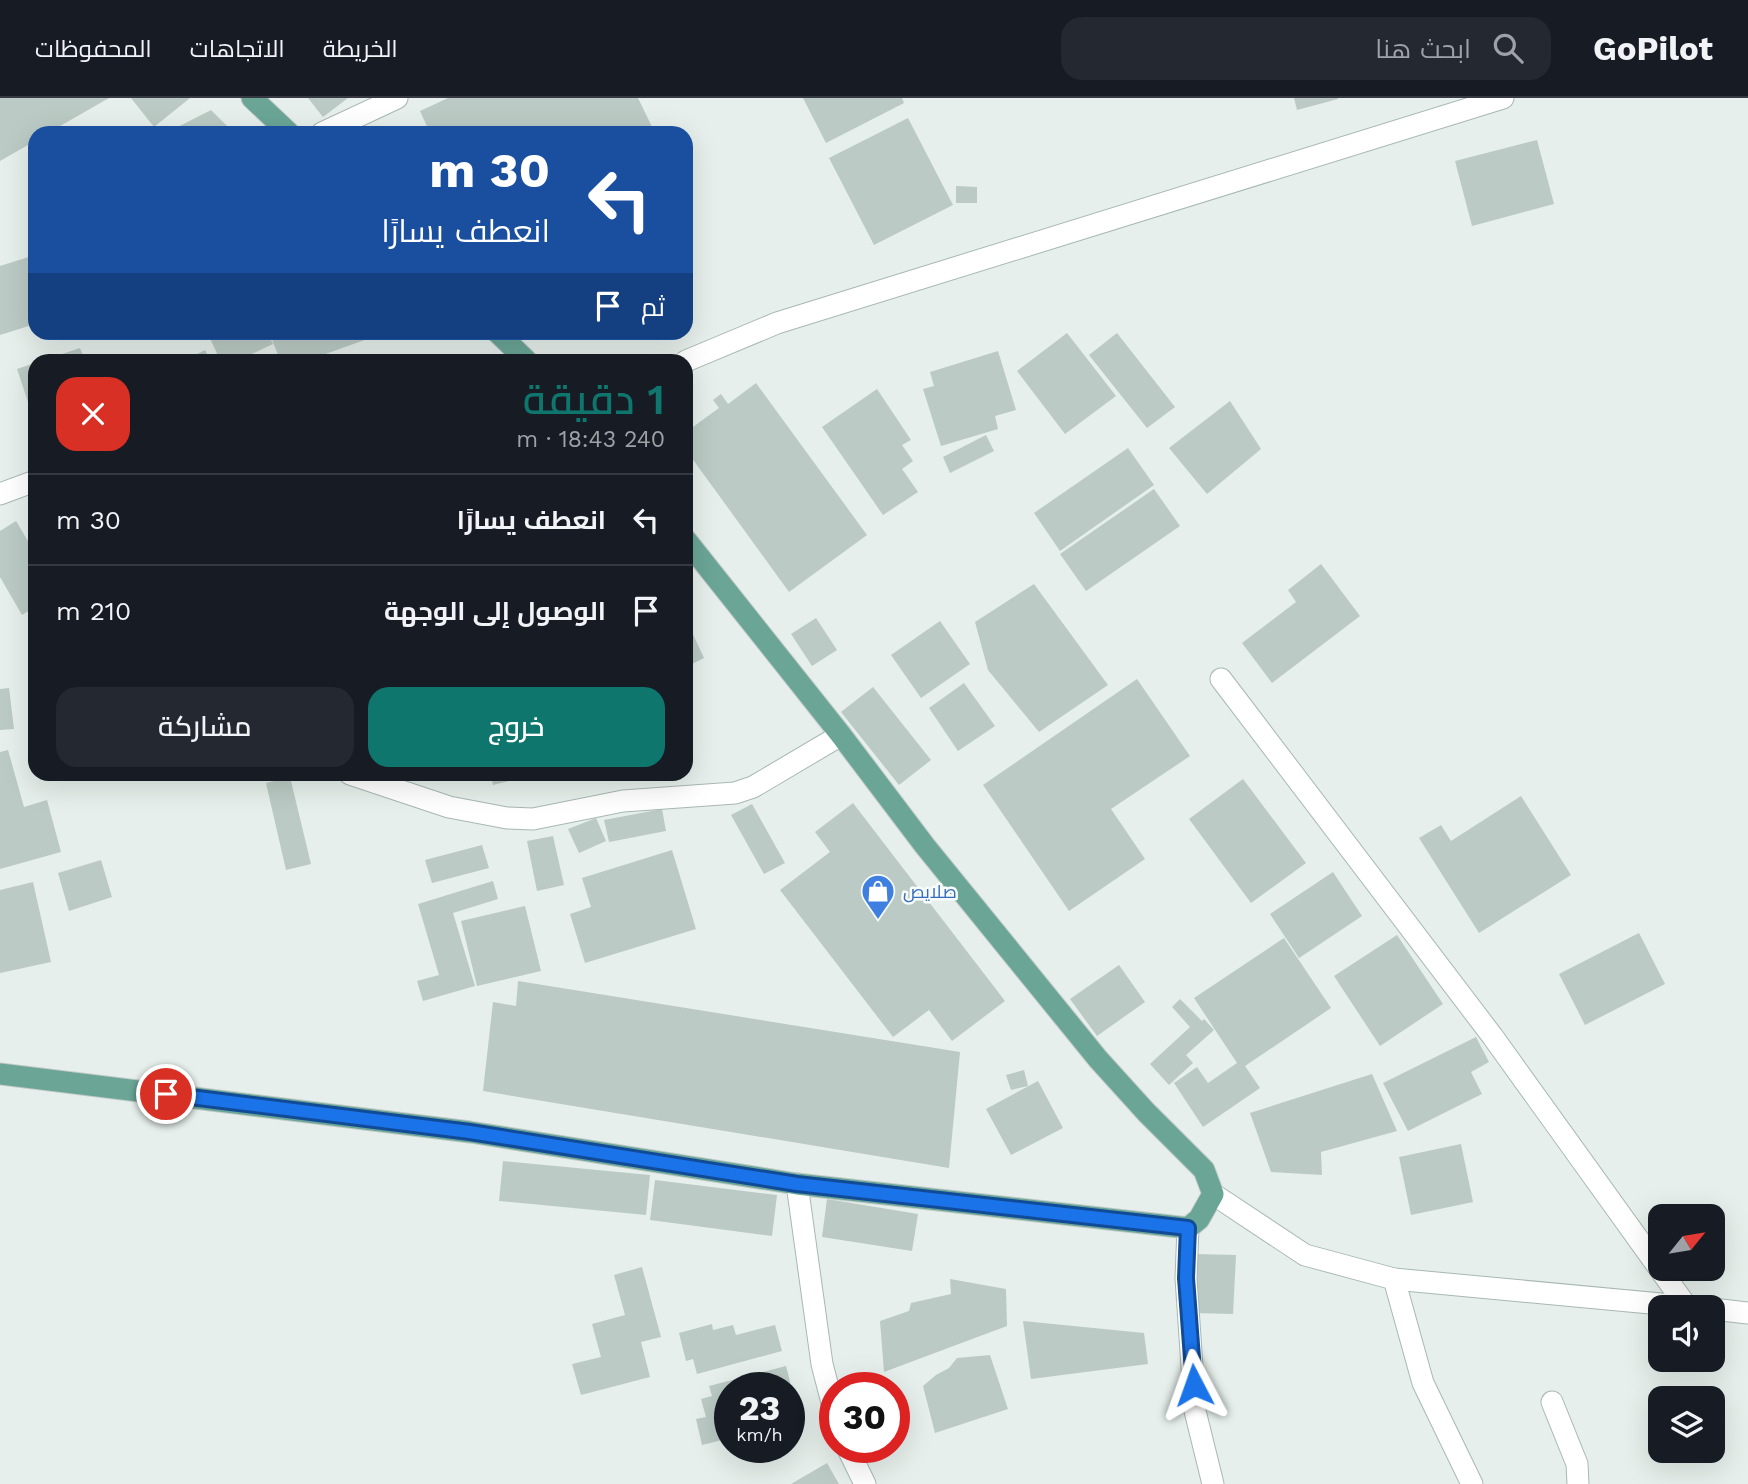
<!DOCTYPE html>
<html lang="ar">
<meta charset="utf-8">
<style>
body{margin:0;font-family:"Work Sans",Cairo,sans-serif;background:#242831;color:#f1f3f6;direction:rtl;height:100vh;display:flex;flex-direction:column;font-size:26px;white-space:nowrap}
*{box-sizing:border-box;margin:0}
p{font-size:23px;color:#9ea1a6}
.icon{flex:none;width:38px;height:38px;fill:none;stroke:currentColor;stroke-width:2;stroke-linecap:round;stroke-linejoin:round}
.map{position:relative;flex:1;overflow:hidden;direction:ltr}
.drawer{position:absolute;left:28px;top:256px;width:665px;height:427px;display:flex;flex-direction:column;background:#171b24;border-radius:21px;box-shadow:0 7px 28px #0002;direction:rtl}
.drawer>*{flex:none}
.top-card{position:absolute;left:28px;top:28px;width:665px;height:214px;border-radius:21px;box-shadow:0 7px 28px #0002;direction:rtl;background:#1a4fa0;color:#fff;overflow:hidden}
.needle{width:46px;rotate:60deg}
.controls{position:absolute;left:1648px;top:1106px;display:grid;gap:14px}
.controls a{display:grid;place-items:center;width:77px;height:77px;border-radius:14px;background:#171b24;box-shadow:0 7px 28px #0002;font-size:35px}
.speed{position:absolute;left:714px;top:1274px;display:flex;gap:14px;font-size:35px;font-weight:700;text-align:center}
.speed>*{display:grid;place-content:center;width:91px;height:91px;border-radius:50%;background:#171b24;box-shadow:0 7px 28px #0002;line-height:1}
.speed small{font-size:18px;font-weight:400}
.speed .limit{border:10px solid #d22;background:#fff;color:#111}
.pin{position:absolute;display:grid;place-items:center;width:60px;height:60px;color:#fff;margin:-30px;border:4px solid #fff;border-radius:50%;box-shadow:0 2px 7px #0007}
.me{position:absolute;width:77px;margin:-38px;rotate:356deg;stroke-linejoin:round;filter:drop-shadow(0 0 5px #0008)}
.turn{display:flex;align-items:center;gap:24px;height:147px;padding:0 28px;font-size:32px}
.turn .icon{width:91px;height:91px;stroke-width:2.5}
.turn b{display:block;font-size:49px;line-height:60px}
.then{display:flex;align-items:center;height:66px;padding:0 28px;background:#0003;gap:14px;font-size:26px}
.round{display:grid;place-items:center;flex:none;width:74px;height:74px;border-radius:21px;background:#242831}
.summary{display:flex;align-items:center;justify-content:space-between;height:119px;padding:0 28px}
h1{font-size:42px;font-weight:600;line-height:52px;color:#0f766e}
.button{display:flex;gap:14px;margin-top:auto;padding:14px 28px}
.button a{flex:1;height:80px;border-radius:21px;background:#0f766e;color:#fff;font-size:28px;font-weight:600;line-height:80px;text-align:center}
.button a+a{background:#242831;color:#f1f3f6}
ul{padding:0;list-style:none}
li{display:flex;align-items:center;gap:21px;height:91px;padding:0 28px;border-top:2px solid #363941}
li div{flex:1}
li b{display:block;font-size:26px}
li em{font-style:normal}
header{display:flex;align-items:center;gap:42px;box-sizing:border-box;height:98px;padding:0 35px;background:#171b24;border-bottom:2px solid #363941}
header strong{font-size:33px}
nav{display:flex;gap:38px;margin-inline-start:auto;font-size:24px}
.search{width:490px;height:63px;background:#242831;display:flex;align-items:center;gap:18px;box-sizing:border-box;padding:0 24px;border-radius:21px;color:#9ea1a6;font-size:26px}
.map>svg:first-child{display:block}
.building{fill:#bbcac4}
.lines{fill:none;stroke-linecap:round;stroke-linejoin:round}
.minor-casing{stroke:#a8b8b2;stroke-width:23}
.major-casing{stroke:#c2cac8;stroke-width:23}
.minor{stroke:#fff;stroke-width:21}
.major{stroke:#6aa596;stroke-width:21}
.route-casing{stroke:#114b97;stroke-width:18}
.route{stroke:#1a73e8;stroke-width:12}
.labels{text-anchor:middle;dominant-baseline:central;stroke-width:5;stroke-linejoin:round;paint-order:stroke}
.shop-label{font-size:18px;fill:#366cbe;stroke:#f7fbf9;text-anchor:start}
</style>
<header>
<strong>GoPilot</strong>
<div class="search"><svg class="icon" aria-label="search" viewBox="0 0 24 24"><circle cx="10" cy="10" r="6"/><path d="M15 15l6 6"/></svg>ابحث هنا</div>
<nav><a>الخريطة</a><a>الاتجاهات</a><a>المحفوظات</a></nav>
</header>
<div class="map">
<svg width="1748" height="1386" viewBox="0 0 1748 1386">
<rect width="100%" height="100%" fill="#e6efeb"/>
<g class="building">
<polygon points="0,0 109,0 48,35 35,35 35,43 0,63"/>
<polygon points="131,0 190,0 154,29"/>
<polygon points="308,0 348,0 323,19"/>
<polygon points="448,0 638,0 655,35 489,35 487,31 480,35 430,35 420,13"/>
<polygon points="803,0 902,0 904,5 826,45"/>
<polygon points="1294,0 1338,0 1338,1 1297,12"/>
<polygon points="211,12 234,35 166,35"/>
<polygon points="908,20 953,107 874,147 829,60"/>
<polygon points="1537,42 1554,106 1472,128 1455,63"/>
<polygon points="956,88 977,89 977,105 956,105"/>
<polygon points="35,157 35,226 0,237 0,168"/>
<polygon points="207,234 267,234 273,246 239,262 220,262"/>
<polygon points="269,234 384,234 384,235 320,258 322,262 311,262 317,259 308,262 280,262"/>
<polygon points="1067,235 1116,298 1065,336 1017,273"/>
<polygon points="1117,235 1175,309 1147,330 1089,257"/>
<polygon points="80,250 85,262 44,262"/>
<polygon points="205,252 210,262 185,262"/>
<polygon points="998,253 1016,312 995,318 998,331 941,348 923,291 934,288 930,274"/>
<polygon points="35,265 35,312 31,313 17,271"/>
<polygon points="756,285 867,437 789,494 686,352 686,334 719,310 713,302 721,296 728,306"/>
<polygon points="877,291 911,342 902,347 913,363 902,371 918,394 883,417 822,329"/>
<polygon points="1230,303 1261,351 1207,396 1169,350"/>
<polygon points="986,337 994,353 950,375 943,359"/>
<polygon points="1128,350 1154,387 1060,453 1034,415"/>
<polygon points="1154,391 1180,428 1086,493 1060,456"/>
<polygon points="16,423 35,455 35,509 22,517 0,479 0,433"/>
<polygon points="1321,466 1360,518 1272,585 1242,545 1296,504 1288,492"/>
<polygon points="1034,486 1108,587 1039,634 988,572 975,524"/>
<polygon points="816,520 837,552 812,568 791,536"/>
<polygon points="940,523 970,566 921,600 891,557"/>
<polygon points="691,532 704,560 686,569 686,535"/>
<polygon points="1137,581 1190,658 1111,711 1145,761 1069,813 983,687"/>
<polygon points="964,585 995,628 958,653 929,610"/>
<polygon points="873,589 931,662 899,687 841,614"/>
<polygon points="9,590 14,631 0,632 0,591"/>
<polygon points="8,652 24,709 47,702 61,754 0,771 0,654"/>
<polygon points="490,676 537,676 493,687"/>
<polygon points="290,679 311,766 286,772 266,685"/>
<polygon points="1243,681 1306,765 1251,805 1189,721"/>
<polygon points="1521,698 1571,777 1479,835 1419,740 1441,727 1451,743"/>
<polygon points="853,705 1005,903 952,943 929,912 893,939 780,792 830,754 815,734"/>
<polygon points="752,706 785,765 764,776 731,717"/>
<polygon points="662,711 666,733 609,744 604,722"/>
<polygon points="596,720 606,743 579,755 568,731"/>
<polygon points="553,738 564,787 537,793 527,743"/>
<polygon points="482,747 489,770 432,785 425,762"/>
<polygon points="672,752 696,831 585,865 570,816 591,809 582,780"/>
<polygon points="101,762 112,799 69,813 58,775"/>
<polygon points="1333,774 1362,818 1299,860 1270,816"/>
<polygon points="493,783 498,801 453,815 475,888 423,903 417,883 439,877 418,806"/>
<polygon points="33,784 51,864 0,875 0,792"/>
<polygon points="525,808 541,873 477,888 461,823"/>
<polygon points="1639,835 1665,886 1585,927 1559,876"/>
<polygon points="1397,837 1443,906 1380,948 1334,878"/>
<polygon points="1284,840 1331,910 1245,968 1260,990 1203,1029 1174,985 1197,969 1208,985 1237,965 1194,900"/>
<polygon points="1119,867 1145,904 1097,938 1070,901"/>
<polygon points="518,883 960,954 949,1070 483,993 493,904 516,908"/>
<polygon points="1180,901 1202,923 1204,921 1214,932 1186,957 1193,965 1169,987 1150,966 1190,929 1172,909"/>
<polygon points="1476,939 1489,964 1471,974 1482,996 1408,1033 1383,985"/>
<polygon points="1024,972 1028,988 1011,992 1006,977"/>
<polygon points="1372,976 1397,1033 1321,1054 1322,1077 1271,1074 1250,1015"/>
<polygon points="1038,983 1063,1030 1011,1057 986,1011"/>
<polygon points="1461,1046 1473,1104 1411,1117 1399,1059"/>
<polygon points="503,1063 650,1077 646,1117 499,1103"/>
<polygon points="655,1082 777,1097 772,1138 650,1122"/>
<polygon points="827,1101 918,1116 912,1153 822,1139"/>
<polygon points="1196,1156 1236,1157 1233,1216 1193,1215"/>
<polygon points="642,1169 661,1239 641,1244 650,1279 581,1297 572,1266 601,1259 592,1226 625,1217 614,1177"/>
<polygon points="950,1181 1006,1191 1007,1228 884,1274 880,1223 909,1213 911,1205 951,1196"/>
<polygon points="1023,1223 1144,1235 1148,1266 1031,1281"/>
<polygon points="712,1226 713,1232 733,1227 736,1237 775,1227 782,1253 697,1276 693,1261 686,1263 679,1235"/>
<polygon points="990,1257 1008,1311 935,1335 923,1288 936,1277 949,1270 957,1260"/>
<polygon points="786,1268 800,1322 789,1325 789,1290 730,1290 730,1340 702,1347 696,1321 706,1319 701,1301 712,1298 709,1288"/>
<polygon points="827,1365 839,1386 791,1386"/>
</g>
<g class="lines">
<defs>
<g id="minor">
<polyline points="322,35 397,0"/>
<polyline points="686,263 777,225 1503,0"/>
<polyline points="0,396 35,383"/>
<polyline points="1221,581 1493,939 1687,1209"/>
<polyline points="350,676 449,709 507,720 533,721 623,703 735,695 753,689 841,637"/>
<polyline points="797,1086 822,1266 835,1316"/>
<polyline points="1213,1096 1305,1157 1394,1181 1693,1209"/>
<polyline points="1188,1130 1186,1180 1195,1313 1213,1386"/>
<polyline points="1394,1181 1423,1285 1472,1386"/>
<polyline points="1713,1211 1748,1215"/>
<polyline points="1552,1304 1577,1366 1578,1386"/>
<polyline points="847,1349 865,1386"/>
</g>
<g id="major">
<polyline points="252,0 289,35"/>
<polyline points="497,234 526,262"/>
<polyline points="0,976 470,1034 797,1086 1188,1130 1199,1121 1213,1096 1204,1072 1146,1014 1098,961 925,748 841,637 686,442"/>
</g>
</defs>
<use href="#minor" class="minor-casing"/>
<use href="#major" class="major-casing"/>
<use href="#minor" class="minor"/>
<use href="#major" class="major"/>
</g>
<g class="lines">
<defs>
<polyline id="route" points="166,996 470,1034 797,1086 1188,1130 1186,1180 1194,1287"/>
</defs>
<use href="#route" class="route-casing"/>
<use href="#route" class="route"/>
</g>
<defs>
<symbol id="shop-pin" viewBox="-11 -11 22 30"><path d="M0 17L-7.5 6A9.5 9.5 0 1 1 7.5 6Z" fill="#3f7fe0" stroke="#f7fbf9"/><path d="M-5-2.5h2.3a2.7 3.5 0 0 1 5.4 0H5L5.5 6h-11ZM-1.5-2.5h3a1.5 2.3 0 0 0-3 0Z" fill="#fff"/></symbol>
</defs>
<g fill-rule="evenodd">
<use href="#shop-pin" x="859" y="774" width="38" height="52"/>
</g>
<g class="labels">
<g class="shop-label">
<text x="903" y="793">صلايص</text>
</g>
</g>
</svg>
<div class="controls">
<a><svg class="needle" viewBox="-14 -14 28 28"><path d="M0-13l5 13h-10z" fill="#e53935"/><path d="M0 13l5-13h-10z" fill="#9ea1a6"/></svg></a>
<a><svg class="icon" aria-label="sound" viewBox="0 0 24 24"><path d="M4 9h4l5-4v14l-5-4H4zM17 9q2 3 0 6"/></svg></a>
<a><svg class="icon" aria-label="layers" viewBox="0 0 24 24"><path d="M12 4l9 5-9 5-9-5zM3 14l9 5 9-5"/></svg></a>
</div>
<div class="speed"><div>23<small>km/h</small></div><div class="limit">30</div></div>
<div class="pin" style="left:166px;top:996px;background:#d93025"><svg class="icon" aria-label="arrive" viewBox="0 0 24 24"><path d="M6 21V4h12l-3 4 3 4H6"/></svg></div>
<svg class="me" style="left:1194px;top:1287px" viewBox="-20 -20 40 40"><path d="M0-17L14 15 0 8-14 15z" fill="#1a73e8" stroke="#fff" stroke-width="4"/></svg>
<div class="top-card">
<div class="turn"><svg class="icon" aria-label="left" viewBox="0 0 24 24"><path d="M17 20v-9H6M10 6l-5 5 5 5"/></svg><div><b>30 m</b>انعطف يسارًا</div></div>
<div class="then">ثم<svg class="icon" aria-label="arrive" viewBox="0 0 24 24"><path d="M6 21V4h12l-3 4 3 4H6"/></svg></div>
</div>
<section class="drawer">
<div class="summary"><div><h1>1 دقيقة</h1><p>240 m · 18:43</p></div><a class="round" style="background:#d93025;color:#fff"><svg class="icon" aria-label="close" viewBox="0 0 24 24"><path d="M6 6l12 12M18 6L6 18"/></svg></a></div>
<ul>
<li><svg class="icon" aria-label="left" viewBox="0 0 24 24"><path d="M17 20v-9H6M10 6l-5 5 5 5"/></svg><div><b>انعطف يسارًا</b></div><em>30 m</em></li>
<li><svg class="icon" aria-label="arrive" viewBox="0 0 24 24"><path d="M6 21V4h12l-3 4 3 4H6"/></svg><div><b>الوصول إلى الوجهة</b></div><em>210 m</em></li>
</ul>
<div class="button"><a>خروج</a><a>مشاركة</a></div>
</section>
</div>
